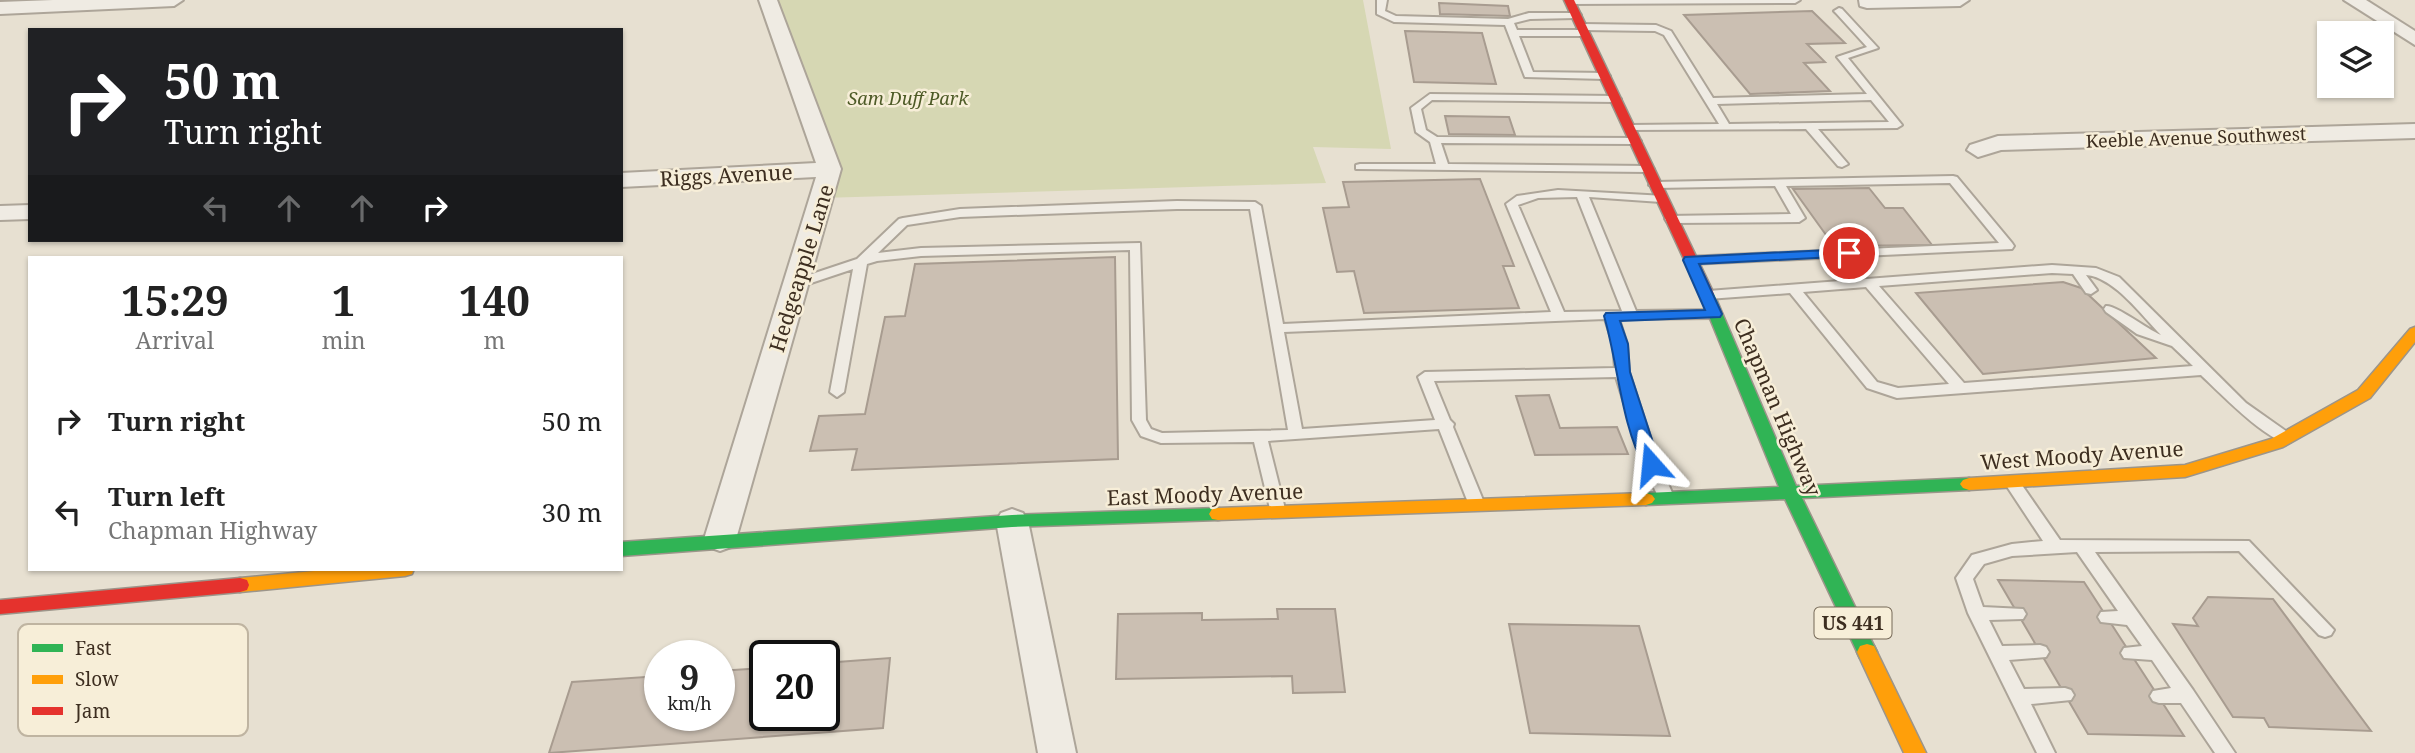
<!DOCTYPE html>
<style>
body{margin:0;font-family:"Noto Serif",serif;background:#f2f2f2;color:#222;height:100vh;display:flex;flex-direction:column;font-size:26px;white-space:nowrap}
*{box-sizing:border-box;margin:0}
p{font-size:23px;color:#767676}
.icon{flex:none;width:38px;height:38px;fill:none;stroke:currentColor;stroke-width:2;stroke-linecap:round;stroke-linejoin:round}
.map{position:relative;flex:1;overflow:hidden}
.details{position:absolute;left:28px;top:256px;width:595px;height:315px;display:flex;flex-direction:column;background:#fff;border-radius:0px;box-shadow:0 2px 5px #0004}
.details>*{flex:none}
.guide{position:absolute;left:28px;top:28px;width:595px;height:214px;border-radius:0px;box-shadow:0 2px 5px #0004;background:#202124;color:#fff;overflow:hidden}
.fabs{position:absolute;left:2317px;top:21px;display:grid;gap:14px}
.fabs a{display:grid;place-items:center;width:77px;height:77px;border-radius:0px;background:#fff;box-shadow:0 2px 5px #0004;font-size:35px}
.speed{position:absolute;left:644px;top:640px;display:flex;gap:14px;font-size:35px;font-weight:700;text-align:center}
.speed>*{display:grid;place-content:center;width:91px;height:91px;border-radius:50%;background:#fff;box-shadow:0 2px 5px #0004;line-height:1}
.speed small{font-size:18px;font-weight:400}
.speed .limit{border:4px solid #111;border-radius:10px;background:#fff;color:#111}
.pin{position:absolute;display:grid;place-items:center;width:60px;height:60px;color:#fff;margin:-30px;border:4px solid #fff;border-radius:50%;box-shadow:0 2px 7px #0007}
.me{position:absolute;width:77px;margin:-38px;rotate:342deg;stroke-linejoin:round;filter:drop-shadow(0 0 5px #0008)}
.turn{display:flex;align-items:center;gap:24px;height:147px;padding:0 21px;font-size:32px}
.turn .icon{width:91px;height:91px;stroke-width:2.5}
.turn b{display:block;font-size:49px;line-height:60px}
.lanes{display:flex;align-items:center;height:66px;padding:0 21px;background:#0003;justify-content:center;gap:35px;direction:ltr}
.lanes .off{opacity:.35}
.eta{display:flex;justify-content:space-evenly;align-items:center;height:119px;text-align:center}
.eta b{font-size:42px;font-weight:700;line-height:49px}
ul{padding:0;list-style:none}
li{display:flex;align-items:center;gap:21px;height:91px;padding:0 21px}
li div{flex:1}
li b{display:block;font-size:26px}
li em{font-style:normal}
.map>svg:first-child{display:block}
.green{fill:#d6d7b3}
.building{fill:#cbbfb2;stroke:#a89c90;stroke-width:2}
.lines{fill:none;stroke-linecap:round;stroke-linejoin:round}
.lane-casing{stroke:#ada599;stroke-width:4}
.street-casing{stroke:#ada599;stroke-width:4}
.fast-casing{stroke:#9c958a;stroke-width:3}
.slow-casing{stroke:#9c958a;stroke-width:3}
.jam-casing{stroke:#9c958a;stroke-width:3}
.lane{fill:#efebe3;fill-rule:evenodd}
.street{fill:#efebe3;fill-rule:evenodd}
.fast{fill:#30b455;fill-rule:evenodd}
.slow{fill:#ff9f0a;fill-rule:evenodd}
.jam{fill:#e5322d;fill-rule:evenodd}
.route{fill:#1a73e8;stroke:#114b97;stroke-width:2}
.labels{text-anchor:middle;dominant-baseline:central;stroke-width:5;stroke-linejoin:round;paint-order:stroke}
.far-park-label{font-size:18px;font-style:italic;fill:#4d5a26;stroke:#f7eed8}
.far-street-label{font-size:18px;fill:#3d2e20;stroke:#f7eed8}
.shield{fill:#f7eed8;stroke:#756857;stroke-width:2}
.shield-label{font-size:19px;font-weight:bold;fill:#3d2e20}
.street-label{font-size:21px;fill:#3d2e20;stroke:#f7eed8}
.key{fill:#f7eed8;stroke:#bfb4a1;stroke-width:2}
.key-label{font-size:19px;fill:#3d2e20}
</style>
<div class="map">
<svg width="2415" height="753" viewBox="0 0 2415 753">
<rect width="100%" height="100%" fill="#e7e0d1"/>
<polygon class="green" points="768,0 1363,0 1391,149 1313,147 1326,183 821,198 830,169"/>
<g class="building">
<polygon points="1439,3 1508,6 1510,16 1440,14"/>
<polygon points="1812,11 1845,43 1807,44 1825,62 1804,63 1830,91 1750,94 1684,15"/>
<polygon points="1405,31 1482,33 1496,84 1414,82"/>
<polygon points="1445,116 1509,117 1515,135 1449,134"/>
<polygon points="1480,179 1514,266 1503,266 1519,308 1364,313 1354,271 1337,272 1323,208 1349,207 1343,182"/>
<polygon points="1869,188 1885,208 1903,208 1932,245 1834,246 1793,189"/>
<polygon points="1115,257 1118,459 852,470 857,449 810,451 819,416 865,414 885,317 905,316 915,264"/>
<polygon points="2063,282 2081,288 2156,358 1983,374 1916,293"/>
<polygon points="1549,395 1560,428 1617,427 1628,454 1535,455 1516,396"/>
<polygon points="1998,580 2084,582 2184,736 2088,734"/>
<polygon points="2208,597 2273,599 2371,731 2269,727 2264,718 2233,717 2173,624 2198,626 2193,618"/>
<polygon points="1277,609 1335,609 1345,692 1293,693 1292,676 1116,679 1118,614 1202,613 1202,620 1278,619"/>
<polygon points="1509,624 1639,626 1670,736 1530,733"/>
<polygon points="890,658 883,728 549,753 572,682 660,676 660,716 719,716 719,671 765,668 765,716 824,716 824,663"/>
</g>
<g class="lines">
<defs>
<g id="lane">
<polygon points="1377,0 1387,0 1385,11 1396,16 1508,19 1529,13 1579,13 1581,15 1576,18 1530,19 1514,23 1517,30 1584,30 1589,33 1584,36 1519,36 1533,72 1605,73 1610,76 1605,79 1525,77 1505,25 1394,22 1377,14"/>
<polygon points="1565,0 1800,0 1795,3 1569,4"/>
<path d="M1839,8L1842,9L1878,48L1848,58L1902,125L1897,128L1818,129L1848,164L1842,167L1838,166L1806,129L1626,130V126L1630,125L1719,124L1664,35L1655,31L1582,30L1577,27L1582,24L1656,25L1671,31L1713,98L1867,94L1837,57L1867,47L1836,13L1834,11ZM1871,100L1889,122L1729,124L1717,104Z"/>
<polygon points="1430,94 1616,96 1621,99 1616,102 1432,100 1421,109 1426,130 1437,137 1636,138 1641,141 1636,144 1441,143 1448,164 1648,166 1654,169 1648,172 1356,169 1356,165 1360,164 1436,164 1430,142 1416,132 1411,108"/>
<polygon points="1953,176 1957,177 2012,243 2014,246 2012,249 1690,264 1686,263 1684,260 1686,257 1999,243 1950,183 1786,186 1805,218 1799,222 1671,223 1667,222 1665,219 1667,216 1791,214 1775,186 1655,188 1649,185 1655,182"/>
<path d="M1558,190L1665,196V200L1661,202L1589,197L1636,311L1714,310L1721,314L1714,318L1619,319L1627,344L1629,372L1659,464L1675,499L1673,503H1661L1643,464L1616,377L1434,381L1450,420L1454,424L1453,427L1485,505L1483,509H1471L1469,505L1439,429L1268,441L1286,513L1284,517H1272L1254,442L1161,443L1141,436L1132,420L1130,250L921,256L877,261L867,264L844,392L837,397L830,392L853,269L796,288L790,284L791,281L857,259L899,219L903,218L960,209L1177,201L1255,202L1261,206L1283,324L1551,312L1506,204L1517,196ZM1577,197L1622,311L1564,312L1518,205L1538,198ZM1177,209H1250L1288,430L1162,433L1151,429L1146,420L1140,243L921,248L878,253L907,225L960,217ZM1605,319L1613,344L1615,368L1425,372L1418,377L1435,420L1302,429L1284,332Z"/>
<path d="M2052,265L2096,268L2119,277L2246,403L2290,434L2292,438L2290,442C2271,446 2216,389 2201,375L1897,398L1867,388L1790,293L1708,299L1702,295L1708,291ZM2052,273L2073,274L2086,293L2091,294L2097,290L2086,275C2114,277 2142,316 2161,335C2147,329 2116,305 2106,306L2104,309L2106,312L2137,334L2172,346L2193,366L1964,383L1879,286ZM1866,287L1949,384L1898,388L1877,382L1803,292Z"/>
<polygon points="2012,477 2017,478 2060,540 2249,541 2334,630 2331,635 2325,637 2319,635 2239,551 2095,552 2193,690 2235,753 2215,753 2181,703 2159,703 2153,701 2150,696 2153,691 2171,688 2152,660 2124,658 2121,653 2124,648 2142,646 2127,625 2101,622 2098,617 2101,612 2118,611 2077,552 2012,556 1984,564 1973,579 1983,607 2023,609 2026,614 2023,619 1989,620 2002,646 2040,645 2046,647 2049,652 2046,657 2009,660 2024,689 2065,688 2071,690 2074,695 2071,700 2031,704 2055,753 2037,753 1968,613 1956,578 1972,555 2012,544 2043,541 2004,482 2007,478"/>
</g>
<g id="street">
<polygon points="53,0 183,0 174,6 0,14 0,2"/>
<polygon points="759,0 777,0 841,169 736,539 731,547 720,551 709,547 704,539 816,177 621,187 621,173 816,163"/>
<polygon points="1859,0 1969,0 1960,6 1867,8 1860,6"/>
<polygon points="2344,0 2366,0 2415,31 2415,45"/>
<polygon points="2415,124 2415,138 2001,150 1978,157 1967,150 1970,145 1998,136"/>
<polygon points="30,205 30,219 0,220 0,206"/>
<polygon points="1012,509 1023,513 1028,521 1076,753 1038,753 996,521 1001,513"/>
</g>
<g id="fast">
<polygon points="1707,290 1714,294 1796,486 1969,478 1975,480 1978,484 1975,488 1969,490 1802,498 1877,652 1874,658 1867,660 1860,658 1785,499 1646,505 1640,503 1637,499 1640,495 1646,493 1779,487 1700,294"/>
<polygon points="1218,508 1224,509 1227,514 1224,519 1218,520 1012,527 621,556 621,542 1012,515"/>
</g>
<g id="slow">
<polygon points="2415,327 2415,342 2370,398 2283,447 2185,477 1969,490 1963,488 1960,484 1963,480 1969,478 2185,465 2271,439 2358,390 2410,329"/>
<polygon points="1646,493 1652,495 1655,499 1652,503 1646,505 1218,520 1212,519 1209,514 1212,509 1218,508"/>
<polygon points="335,569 414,569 412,574 405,576 240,592 233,590 231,585 233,580 240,578"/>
<polygon points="1867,644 1874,646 1926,753 1904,753 1857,652 1860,646"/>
</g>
<g id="jam">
<polygon points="1564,0 1574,0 1714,294 1712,297 1707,298 1700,294"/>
<polygon points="240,578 247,580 249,585 247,590 240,592 0,614 0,600"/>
</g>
</defs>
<use href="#lane" class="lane-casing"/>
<use href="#street" class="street-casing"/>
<use href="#fast" class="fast-casing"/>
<use href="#slow" class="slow-casing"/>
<use href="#jam" class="jam-casing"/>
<use href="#lane" class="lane"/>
<use href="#street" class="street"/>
<use href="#fast" class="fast"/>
<use href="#slow" class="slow"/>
<use href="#jam" class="jam"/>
</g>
<path class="route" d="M1849,249L1856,253L1854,256L1699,264L1722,314L1720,317L1620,321L1628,344L1630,372L1660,464L1651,470L1645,468C1621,425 1618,363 1604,316L1606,313L1705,310L1683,260L1685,257Z"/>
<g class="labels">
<g class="far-park-label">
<text x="908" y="98">Sam Duff Park</text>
</g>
<g class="far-street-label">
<text transform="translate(2196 137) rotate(-2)">Keeble Avenue Southwest</text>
</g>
<rect class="shield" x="1814.5" y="607.5" width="77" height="31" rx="5"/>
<g class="shield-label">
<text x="1853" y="623">US 441</text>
</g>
<g class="street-label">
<text transform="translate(726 175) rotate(-3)">Riggs Avenue</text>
<text transform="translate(801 268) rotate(-73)">Hedgeapple Lane</text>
<text transform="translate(1778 407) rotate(67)">Chapman Highway</text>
<text transform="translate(2082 455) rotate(-4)">West Moody Avenue</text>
<text transform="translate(1205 494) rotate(-2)">East Moody Avenue</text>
</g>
</g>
<rect x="18" y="624" width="230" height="112" rx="10" class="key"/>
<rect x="32" y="644" width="31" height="8" fill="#30b455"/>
<rect x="32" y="675" width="31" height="9" fill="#ff9f0a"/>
<rect x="32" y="707" width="31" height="8" fill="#e5322d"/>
<g class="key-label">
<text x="75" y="655">Fast</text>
<text x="75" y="686">Slow</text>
<text x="75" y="718">Jam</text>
</g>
</svg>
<div class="fabs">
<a><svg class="icon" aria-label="layers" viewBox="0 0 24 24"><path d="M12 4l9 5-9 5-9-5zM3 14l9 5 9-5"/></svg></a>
</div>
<div class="speed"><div>9<small>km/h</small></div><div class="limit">20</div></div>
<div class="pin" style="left:1849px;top:253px;background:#d93025"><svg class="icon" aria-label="arrive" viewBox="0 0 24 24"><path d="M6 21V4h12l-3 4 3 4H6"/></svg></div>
<svg class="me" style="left:1651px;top:464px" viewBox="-20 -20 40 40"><path d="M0-17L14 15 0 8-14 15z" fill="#1a73e8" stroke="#fff" stroke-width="4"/></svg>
<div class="guide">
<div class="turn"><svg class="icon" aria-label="right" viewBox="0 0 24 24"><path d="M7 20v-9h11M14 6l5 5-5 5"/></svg><div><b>50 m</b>Turn right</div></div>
<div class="lanes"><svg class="icon off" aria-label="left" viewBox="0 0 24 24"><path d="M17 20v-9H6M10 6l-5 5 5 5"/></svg><svg class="icon off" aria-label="ahead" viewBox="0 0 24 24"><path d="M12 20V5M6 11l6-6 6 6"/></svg><svg class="icon off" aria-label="ahead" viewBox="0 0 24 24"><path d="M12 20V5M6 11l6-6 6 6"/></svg><svg class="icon" aria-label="right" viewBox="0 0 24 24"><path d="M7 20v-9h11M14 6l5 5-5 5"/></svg></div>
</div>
<section class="details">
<div class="eta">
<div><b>15:29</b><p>Arrival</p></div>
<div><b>1</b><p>min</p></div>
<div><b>140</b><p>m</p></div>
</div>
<ul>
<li><svg class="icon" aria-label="right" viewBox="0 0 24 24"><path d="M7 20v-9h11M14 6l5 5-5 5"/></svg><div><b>Turn right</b></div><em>50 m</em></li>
<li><svg class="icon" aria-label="left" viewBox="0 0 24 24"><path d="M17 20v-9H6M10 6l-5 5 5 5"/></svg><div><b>Turn left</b><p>Chapman Highway</p></div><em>30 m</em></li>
</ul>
</section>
</div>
